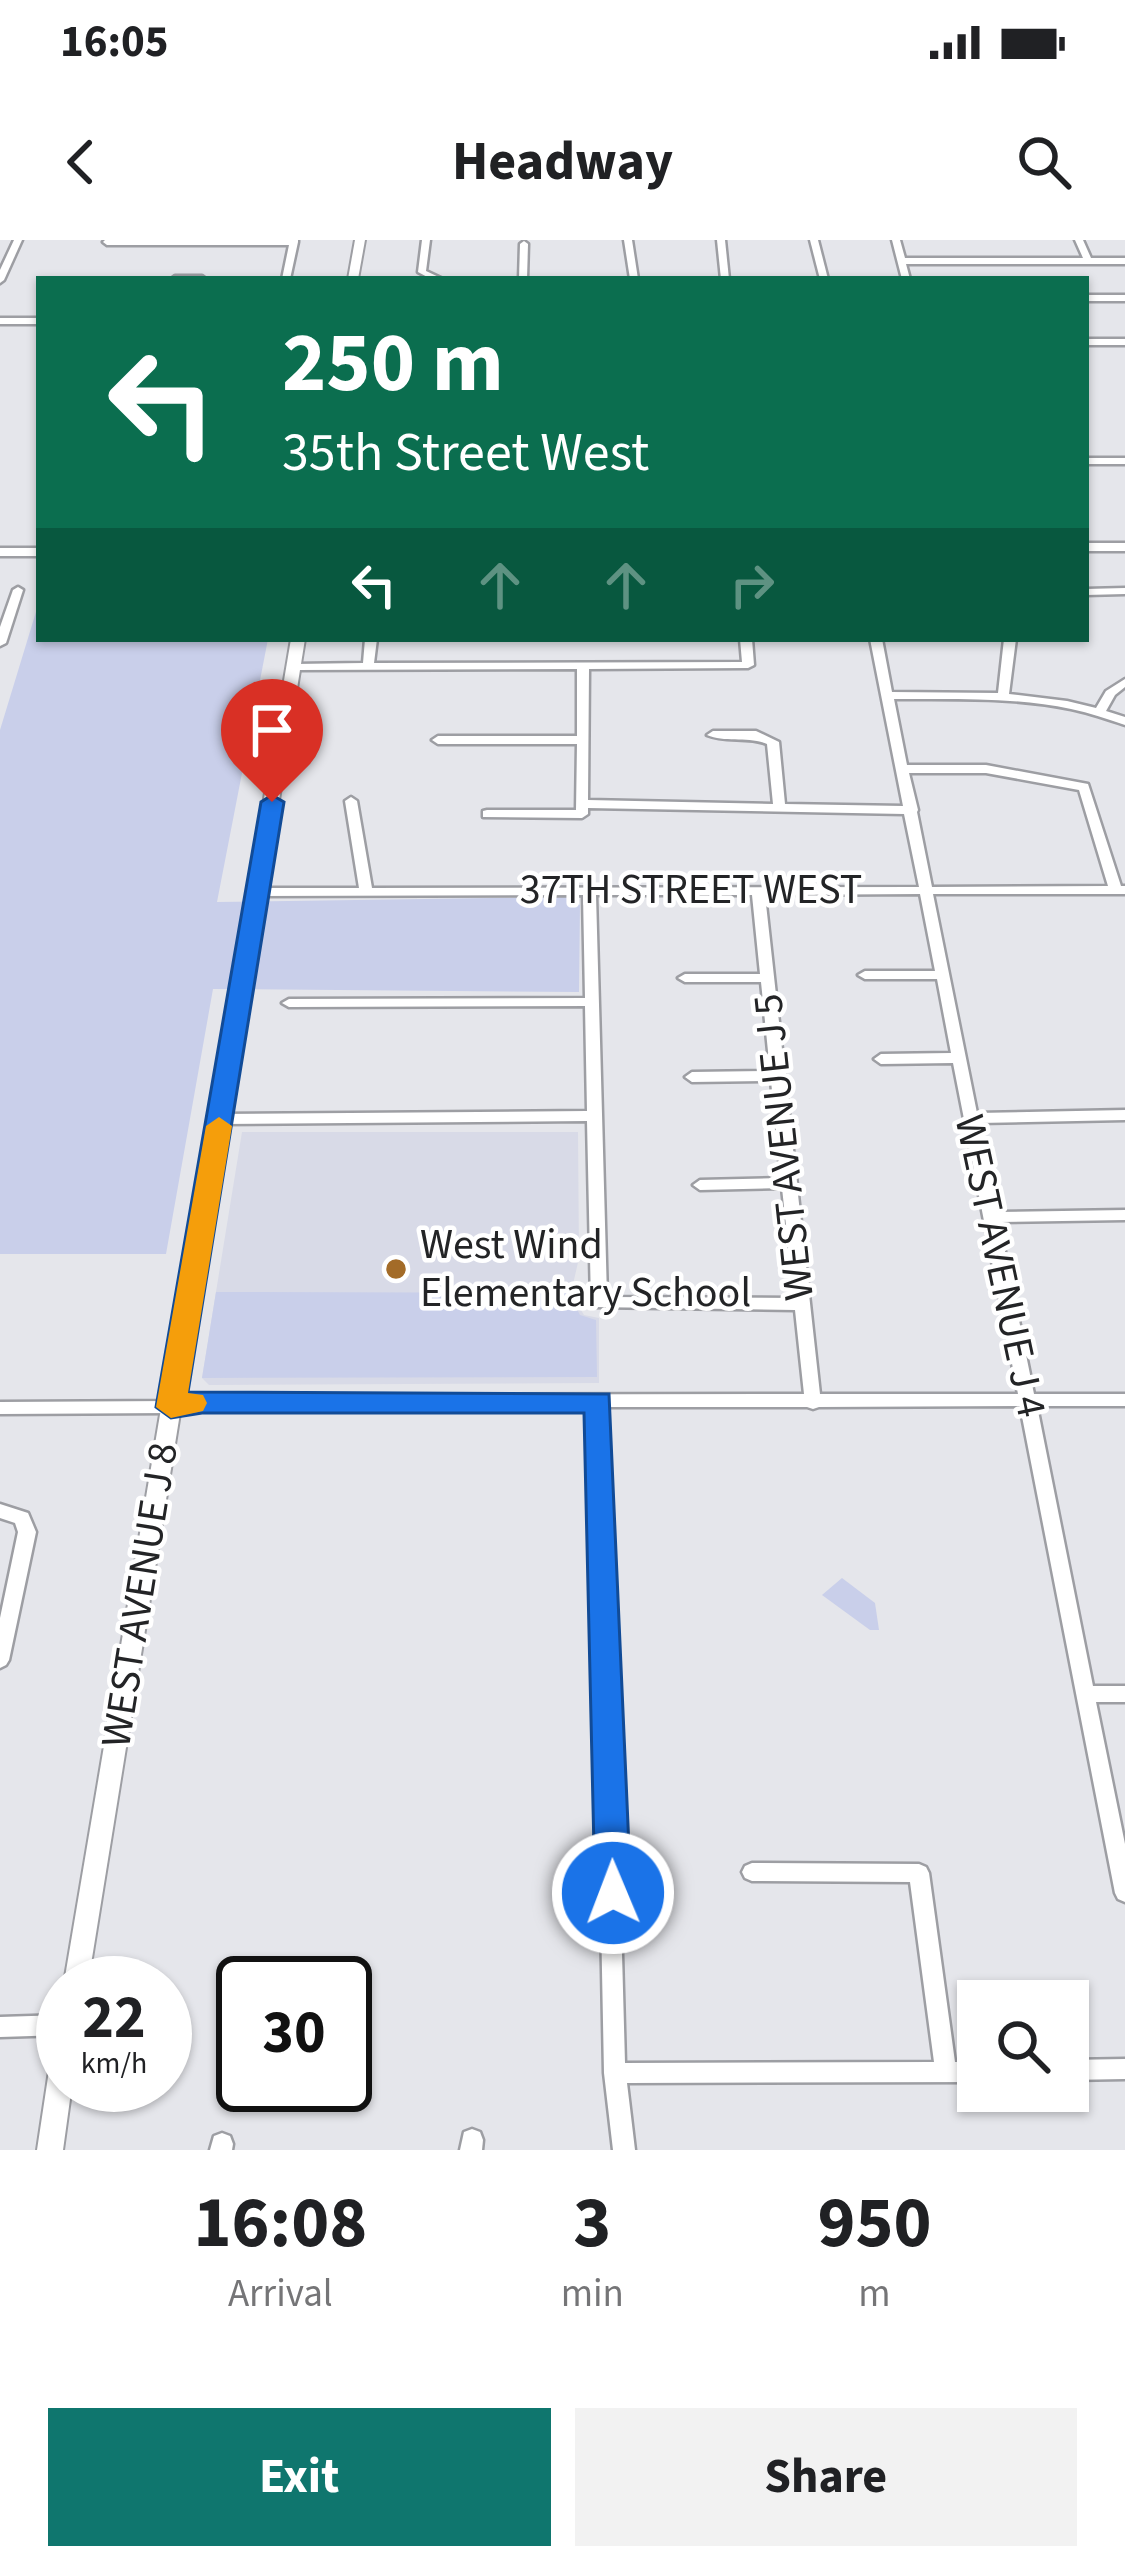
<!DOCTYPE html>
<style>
body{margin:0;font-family:"Source Sans 3",sans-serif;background:#f2f2f2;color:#202124;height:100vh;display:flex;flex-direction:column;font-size:45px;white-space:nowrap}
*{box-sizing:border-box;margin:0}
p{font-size:39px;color:#757577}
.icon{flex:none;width:66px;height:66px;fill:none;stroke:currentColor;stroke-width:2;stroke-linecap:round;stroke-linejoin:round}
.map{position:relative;height:1910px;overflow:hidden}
.sheet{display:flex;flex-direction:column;background:#fff;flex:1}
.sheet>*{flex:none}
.top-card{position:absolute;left:36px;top:36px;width:1053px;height:366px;border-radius:0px;box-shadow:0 3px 9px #0004;background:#0b6e4f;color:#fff;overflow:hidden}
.fabs{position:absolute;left:957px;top:1740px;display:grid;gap:24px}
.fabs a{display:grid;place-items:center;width:132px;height:132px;border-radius:0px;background:#fff;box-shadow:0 3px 9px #0004;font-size:60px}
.speed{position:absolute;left:36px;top:1716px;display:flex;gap:24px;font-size:60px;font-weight:700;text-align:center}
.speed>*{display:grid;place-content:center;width:156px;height:156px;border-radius:50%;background:#fff;box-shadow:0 3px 9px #0004;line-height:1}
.speed small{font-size:30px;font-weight:400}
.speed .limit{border:6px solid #111;border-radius:18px;background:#fff;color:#111}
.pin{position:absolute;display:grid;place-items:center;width:102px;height:102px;color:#fff;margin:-123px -51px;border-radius:50% 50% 50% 0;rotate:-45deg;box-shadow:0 0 12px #0007}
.pin .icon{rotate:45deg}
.me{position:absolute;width:132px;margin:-66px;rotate:359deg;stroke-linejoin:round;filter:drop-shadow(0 0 9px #0008)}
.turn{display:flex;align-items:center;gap:42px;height:252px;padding:0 48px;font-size:54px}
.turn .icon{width:156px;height:156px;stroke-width:2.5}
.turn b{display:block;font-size:84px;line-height:102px}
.lanes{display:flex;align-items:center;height:114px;padding:0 48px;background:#0003;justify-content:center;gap:60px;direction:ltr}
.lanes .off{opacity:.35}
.eta{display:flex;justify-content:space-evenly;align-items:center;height:204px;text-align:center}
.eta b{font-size:72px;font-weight:700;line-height:84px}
.action{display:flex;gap:24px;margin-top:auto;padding:24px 48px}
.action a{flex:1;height:138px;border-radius:0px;background:#0f766e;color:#fff;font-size:48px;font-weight:700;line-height:138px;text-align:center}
.action a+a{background:#f2f2f2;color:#202124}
.status{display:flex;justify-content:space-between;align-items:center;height:84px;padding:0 60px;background:#fff;direction:ltr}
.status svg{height:33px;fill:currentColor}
header{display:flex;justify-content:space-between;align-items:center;height:156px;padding:0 48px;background:#fff;font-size:54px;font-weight:700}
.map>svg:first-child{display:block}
.built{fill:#d8dae7}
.green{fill:#c9cfea}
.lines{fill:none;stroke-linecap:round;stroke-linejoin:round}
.minor-casing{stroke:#9d9ea3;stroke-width:5}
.tertiary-casing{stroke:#9d9ea3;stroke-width:4}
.secondary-casing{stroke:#9d9ea3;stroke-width:5}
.minor{fill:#fff;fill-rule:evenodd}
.tertiary{fill:#fff;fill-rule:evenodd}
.secondary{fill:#fff;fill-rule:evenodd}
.route{fill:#1a73e8;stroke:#114b97;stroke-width:3}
.slow{fill:#f59e0b}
.poi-dot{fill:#a36b28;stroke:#fff;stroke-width:4.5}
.labels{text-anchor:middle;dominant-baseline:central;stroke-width:9;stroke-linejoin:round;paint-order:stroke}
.street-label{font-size:42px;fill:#232426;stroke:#fff}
.poi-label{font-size:42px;fill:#232426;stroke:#fff;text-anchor:start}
</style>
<div class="status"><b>16:05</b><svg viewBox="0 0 49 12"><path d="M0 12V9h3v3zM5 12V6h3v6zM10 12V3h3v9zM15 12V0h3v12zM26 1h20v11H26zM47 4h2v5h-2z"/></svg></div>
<header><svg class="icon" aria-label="back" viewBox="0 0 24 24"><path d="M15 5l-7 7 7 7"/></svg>Headway<svg class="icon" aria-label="search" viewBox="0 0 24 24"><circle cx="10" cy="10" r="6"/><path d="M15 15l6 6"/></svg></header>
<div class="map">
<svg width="1125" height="1910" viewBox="0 0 1125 1910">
<rect width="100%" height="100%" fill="#e5e6eb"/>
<polygon class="built" points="242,892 578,892 579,1018 571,1053 584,1075 599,1078 599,1143 209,1145 202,1138"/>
<g class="green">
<polygon points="39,362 39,399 268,399 217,662 569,657 580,665 579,752 213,749 166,1014 0,1014 0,490"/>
<polygon points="216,1052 569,1053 580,1075 596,1080 597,1137 202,1138"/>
<polygon points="842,1338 875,1363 879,1390 870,1390 822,1355"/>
</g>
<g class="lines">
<defs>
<g id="minor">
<polygon points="14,0 22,0 4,40 0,43 0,30"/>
<polygon points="105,0 298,0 298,2 290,39 282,39 289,5 107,5 103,2"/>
<polygon points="422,0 430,0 426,31 443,39 431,39 418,32"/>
<polygon points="624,0 632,0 638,39 630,39"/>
<polygon points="717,0 725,0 729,39 721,39"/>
<polygon points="810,0 818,0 828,39 820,39"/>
<polygon points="892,0 900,0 905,18 1083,18 1075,0 1083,0 1091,18 1125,18 1125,24 906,24 910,39 902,39"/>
<polygon points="524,1 528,4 527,39 519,39 520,4"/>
<polygon points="175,36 202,36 206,39 171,39"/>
<rect x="1086" y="55" width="39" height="6"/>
<rect x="0" y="78" width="39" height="6"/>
<rect x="1086" y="99" width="39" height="6"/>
<rect x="1086" y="218" width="39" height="6"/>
<polygon points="18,347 23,350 6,403 0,406 0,387 13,350"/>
<polygon points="1125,348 1125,354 1086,355 1086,349"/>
<path d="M365,399H377L374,423L742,422L740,399H752L754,425L748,428L589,429L588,560L773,564L767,504C748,496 725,503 707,495L713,491H756L779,502L785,564L903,566L870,399H882L892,452L998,453L1004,399H1016L1009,454L1067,461L1096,468L1106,451L1125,439V447L1115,455L1106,471L1125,477V485C1107,479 1090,473 1071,469C1013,457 953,459 894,459L907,525H986L1088,544L1121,646H1125V654H933L977,873L1125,870V880L979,883L997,972L1125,970V980L999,982L1034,1154H1125V1166H1037L1093,1446H1125V1462H1096L1125,1604V1662L1118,1659L1115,1653L1020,1166L819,1167L813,1169L807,1167H607L625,1823L934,1822L910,1642L752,1641L745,1638L742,1632L745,1626L752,1623L919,1624L926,1627L929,1633L955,1822H978V1842L627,1843L635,1910H613L604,1833L591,1167H203L171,1173L0,1174V1162L171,1161L203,1155L804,1154L795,1070L593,1067L591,1063L587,881L220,884L213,879L220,874L587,871L585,766L289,767L282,763L289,759L585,758L583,655L257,656L251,652L257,648H359L345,561L351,557L357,561L372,648L919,647L904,574L588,568V574L582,578L483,577V571L487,570H576L577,504H438L432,500L438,496H577V429L295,430L289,427L295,424L363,423ZM909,533H986L1079,550L1108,646L932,647L917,572L918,570ZM920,654L935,731H865L858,735L865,739H937L951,813L881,814L874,819L881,824L953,823L1018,1154H820L765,655ZM596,655H752L760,734H685L678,738L685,742H761L770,831L692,832L685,837L692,842L771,841L781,938L700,940L693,945L700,950L782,948L794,1058L607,1057Z"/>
<polygon points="0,1264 28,1273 36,1292 9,1420 6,1425 0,1428 0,1378 18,1292 15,1283 0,1278"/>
<polygon points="63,1775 63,1795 0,1797 0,1777"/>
<polygon points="1125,1819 1125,1839 1068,1840 1068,1820"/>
<polygon points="472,1889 480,1892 483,1900 482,1910 460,1910 464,1892"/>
<polygon points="222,1893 230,1896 233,1904 232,1910 210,1910 214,1896"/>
</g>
<g id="tertiary">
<polygon points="355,0 365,0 358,39 348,39"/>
<polygon points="291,399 305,399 88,1743 64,1743"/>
<polygon points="63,1812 63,1845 72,1845 63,1910 37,1910 50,1824 54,1815"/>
</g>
<g id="secondary">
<rect x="1086" y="303" width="39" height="8"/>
<rect x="0" y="308" width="39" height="8"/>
</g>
</defs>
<use href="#minor" class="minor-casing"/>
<use href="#tertiary" class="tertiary-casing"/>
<use href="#secondary" class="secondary-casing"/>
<use href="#minor" class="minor"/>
<use href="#tertiary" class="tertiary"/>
<use href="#secondary" class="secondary"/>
</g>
<polygon class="route" points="272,555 284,562 188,1152 609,1154 631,1653 626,1665 613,1670 600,1665 595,1653 584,1173 202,1173 171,1178 156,1167 261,562"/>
<polygon class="slow" points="219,877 232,886 188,1153 203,1155 207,1163 203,1171 171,1178 156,1167 206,886"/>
<circle class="poi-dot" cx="396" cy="1029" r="12"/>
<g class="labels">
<g class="street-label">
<text x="691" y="650">37TH STREET WEST</text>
<text transform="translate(784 907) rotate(-96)">WEST AVENUE J 5</text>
<text transform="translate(1000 1026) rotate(78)">WEST AVENUE J 4</text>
<text transform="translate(140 1355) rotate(-81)">WEST AVENUE J 8</text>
</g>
<g class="poi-label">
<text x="420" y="1005">West Wind<tspan x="420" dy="48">Elementary School</tspan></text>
</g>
</g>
</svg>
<div class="fabs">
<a><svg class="icon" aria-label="search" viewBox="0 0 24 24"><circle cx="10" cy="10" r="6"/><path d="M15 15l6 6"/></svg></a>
</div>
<div class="speed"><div>22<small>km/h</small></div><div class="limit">30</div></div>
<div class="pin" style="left:272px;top:562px;background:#d93025"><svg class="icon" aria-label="arrive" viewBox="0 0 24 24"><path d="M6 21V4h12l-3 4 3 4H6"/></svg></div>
<svg class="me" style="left:613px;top:1653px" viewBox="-20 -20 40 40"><circle r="17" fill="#1a73e8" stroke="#fff" stroke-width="3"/><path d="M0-11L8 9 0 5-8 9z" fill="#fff"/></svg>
<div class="top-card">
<div class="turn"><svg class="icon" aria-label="left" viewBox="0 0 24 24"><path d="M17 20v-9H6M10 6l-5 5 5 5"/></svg><div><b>250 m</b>35th Street West</div></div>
<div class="lanes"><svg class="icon" aria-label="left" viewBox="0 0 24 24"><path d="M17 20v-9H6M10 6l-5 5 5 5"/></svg><svg class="icon off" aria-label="ahead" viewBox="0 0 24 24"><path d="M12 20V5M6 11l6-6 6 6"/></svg><svg class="icon off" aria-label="ahead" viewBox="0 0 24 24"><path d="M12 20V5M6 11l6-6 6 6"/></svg><svg class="icon off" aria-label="right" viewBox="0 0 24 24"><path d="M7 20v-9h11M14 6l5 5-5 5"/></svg></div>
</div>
</div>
<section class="sheet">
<div class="eta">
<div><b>16:08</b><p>Arrival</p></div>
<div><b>3</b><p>min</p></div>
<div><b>950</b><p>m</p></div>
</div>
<div class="action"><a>Exit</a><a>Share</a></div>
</section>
